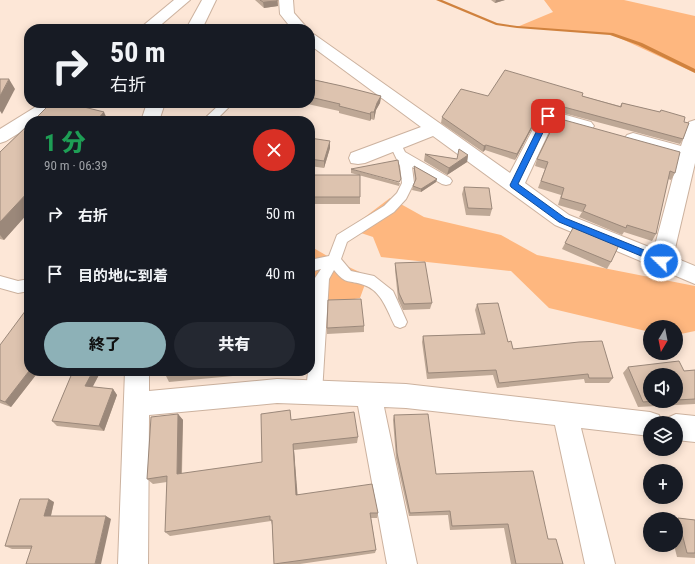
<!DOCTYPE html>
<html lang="ja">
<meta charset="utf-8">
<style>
body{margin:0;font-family:"Roboto Condensed","Noto Sans JP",sans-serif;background:#242831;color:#f1f3f6;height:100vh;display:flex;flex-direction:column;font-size:15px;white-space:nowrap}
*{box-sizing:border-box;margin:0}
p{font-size:13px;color:#9ea1a6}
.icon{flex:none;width:22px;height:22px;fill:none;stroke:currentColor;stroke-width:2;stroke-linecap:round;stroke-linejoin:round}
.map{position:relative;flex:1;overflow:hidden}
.panel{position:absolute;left:24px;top:116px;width:291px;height:260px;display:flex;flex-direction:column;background:#171b24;border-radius:16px;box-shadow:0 2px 10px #0003}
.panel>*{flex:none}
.guide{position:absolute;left:24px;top:24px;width:291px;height:84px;border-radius:16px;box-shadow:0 2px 10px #0003;background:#171b24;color:#f1f3f6;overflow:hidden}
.needle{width:26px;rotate:190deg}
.fabs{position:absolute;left:643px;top:320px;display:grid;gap:8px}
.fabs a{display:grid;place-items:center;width:40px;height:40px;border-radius:50%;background:#171b24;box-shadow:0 2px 10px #0003;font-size:20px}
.pin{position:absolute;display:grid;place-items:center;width:34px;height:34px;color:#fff;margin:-17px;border-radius:8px;box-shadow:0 2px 6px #0006}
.me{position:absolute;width:44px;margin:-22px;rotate:292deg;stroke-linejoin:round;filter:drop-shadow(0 0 3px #0008)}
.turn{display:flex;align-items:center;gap:14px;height:84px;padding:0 20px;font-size:18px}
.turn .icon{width:52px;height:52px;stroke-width:2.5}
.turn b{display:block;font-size:28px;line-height:34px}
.round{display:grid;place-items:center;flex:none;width:42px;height:42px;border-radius:21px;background:#242831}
.head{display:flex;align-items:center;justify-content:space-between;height:68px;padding:0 20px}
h1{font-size:24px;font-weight:800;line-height:30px;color:#1e9e55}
.cta{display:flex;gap:8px;margin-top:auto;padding:8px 20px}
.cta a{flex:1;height:46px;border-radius:24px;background:#8db1b7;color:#111;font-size:16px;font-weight:800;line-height:46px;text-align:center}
.cta a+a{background:#242831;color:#f1f3f6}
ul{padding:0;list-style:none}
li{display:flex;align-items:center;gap:12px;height:60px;padding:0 20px}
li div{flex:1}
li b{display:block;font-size:15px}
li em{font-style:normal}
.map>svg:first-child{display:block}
.green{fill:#feb77f}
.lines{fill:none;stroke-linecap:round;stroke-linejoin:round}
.stream{fill:#d0823e;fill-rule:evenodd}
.service-casing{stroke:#ccb29f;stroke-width:2}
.minor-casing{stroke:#ccb29f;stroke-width:2}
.tertiary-casing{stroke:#ccb29f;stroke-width:2}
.service{fill:#fff;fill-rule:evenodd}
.minor{fill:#fff;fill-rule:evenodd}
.tertiary{fill:#fff;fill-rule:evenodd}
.wall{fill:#bea896;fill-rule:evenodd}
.shaded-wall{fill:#9b887a}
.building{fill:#ddc3af;stroke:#9b887a}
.route{fill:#1a73e8;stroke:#114b97}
</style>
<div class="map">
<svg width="695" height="564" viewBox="0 0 695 564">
<rect width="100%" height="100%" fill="#fde7d7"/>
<g class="green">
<polygon points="544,0 624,0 695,16 695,73 611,34 517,27 553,12"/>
<polygon points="390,198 424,217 501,235 537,255 695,286 695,331 676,335 676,327 650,327 650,332 549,308 511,271 381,257 373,237 349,229"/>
<polygon points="310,246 336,261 368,276 360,298 310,307"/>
</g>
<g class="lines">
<polygon class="stream" points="436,0 442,0 497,23 517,26 613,33 642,43 695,69 695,73 638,45 610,35 517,28 496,25"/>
<defs>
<g id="service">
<polygon points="221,103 233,103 215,121 202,121"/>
<path d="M395,139L399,140L405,152L450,178L452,181L450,184L446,185L442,184L412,167L414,183L406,199L394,212L347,242L341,259L351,271L374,276L393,291L407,322L405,326L400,328L395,326C387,311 382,291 364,285C348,279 347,286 334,270L329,279L322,393L320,398L314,400L308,398L306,393L308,371H310V342L315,278L321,269L310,272V260L329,256L337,235L384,206L397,193L402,183L400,166L389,143L391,140Z"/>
<polygon points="0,276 18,281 29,279 29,291 18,293 0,288"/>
</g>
<g id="minor">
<polygon points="202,0 216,0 202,29 186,29"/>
<polygon points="279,0 293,0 294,13 308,29 292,29 280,14"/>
<polygon points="310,33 315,35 510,173 542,112 548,110 591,122 594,126 591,130 585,132 553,123 525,183 569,215 654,249 678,158 627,143 624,139 627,135 633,133 681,146 689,122 695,120 695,163 673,257 695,266 695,284 555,225 433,136 365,163 358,164 351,163 349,158 351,153 421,127 310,45"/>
<polygon points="147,103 165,103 159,121 141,121"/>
<polygon points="125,371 149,371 149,391 277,379 406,384 650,412 659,415 662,423 650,423 650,436 581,428 615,564 585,564 555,425 406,408 384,407 417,564 387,564 358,406 277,403 149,415 148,564 118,564"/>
<polygon points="676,414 695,416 695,442 676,440 676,423 665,423 667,418"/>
</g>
<g id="tertiary">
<polygon points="174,0 190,0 156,29 139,29"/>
<path d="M42,103H63C56,113 40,121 29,121V127L6,141L0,143V129Z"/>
</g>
</defs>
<use href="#service" class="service-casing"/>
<use href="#minor" class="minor-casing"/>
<use href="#tertiary" class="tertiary-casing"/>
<use href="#service" class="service"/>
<use href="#minor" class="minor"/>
<use href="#tertiary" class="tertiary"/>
</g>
<g class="wall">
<polygon points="255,0 278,0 278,6 264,8"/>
<polygon points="491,0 505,0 495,3"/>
<polygon points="310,58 312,79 381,96 380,103 376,110 374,120 371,119 370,121 339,113 339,111 303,103 310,103"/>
<polygon points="488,96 582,96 620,106 622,103 660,112 661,110 683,139 680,144 548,109 541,111 515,160 485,150 483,152 441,123 442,117"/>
<polygon points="557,118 675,173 671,180 668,179 656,234 652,241 624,232 622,235 579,217 582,212 558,205 561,195 538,188 545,169 535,166 537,159"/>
<polygon points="29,124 29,212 4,240 0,239 0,152"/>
<polygon points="310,138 330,148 324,168 310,166"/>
<polygon points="425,154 457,159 468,155 467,162 447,175 424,161"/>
<polygon points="414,166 437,179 436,182 421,192 412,190 413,186 415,181 414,170"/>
<polygon points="351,169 400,183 399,186 351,173"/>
<polygon points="360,175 360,204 313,204 313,197"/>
<polygon points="464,187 492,209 490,216 466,215 462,194"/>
<polygon points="574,226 611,262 607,269 562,249"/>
<polygon points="395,263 432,303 430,309 403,310 398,299 395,270"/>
<polygon points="477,304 508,342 513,349 613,378 609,383 585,383 584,379 497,388 493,375 427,379 422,342 423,336 481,334 475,310"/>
<polygon points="364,326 364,332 327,334 327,328"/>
<polygon points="0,345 29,371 39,371 11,407 0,403"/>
<path d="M628,367L684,371L695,370V404L638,407L623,373ZM676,375V401H650Z"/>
<polygon points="73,371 101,371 92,387 113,389 117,395 104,431 57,426 52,421"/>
<polygon points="165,371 254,371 254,374 169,382 165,374"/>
<polygon points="290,410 291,420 358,437 357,443 294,450 297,494 378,513 377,518 371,518 376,550 375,553 300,564 274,564 272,525 271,521 170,536 165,532 167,482 153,484 147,479 178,414 183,420 182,474 262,462"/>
<polygon points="394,415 436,474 548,539 563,564 511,564 504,528 450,530 448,515 409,516 396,458 393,420"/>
<polygon points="54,502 51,516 111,519 31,549 12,549 5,546"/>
<polygon points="678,518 695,520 695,558 677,557 674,545 676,545 676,520"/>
</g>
<g class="shaded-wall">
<polygon points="277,0 278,6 264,8 263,2"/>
<polygon points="496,0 505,0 495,3"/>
<polygon points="9,79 15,89 2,114 0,111 0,96"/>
<polygon points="381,96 380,103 376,110 374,120 374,112 377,103"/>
<polygon points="549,103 548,109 541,111 515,160 517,154 543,106"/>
<polygon points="104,112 108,121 96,121"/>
<polygon points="371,112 371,119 370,121 370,114"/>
<polygon points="330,141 330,148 324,168 324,161"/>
<polygon points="486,145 485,150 483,152 484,146"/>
<polygon points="468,155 467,162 447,175 449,168"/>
<polygon points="437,179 436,182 421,192 421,189"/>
<polygon points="29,191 29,212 4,240 0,235 0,222"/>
<polygon points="29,371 39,371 11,407 5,402"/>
<polygon points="93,371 101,371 90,392 85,386"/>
<polygon points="113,389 117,395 104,431 99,426"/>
<polygon points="178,414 183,420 181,480 177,474"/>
<polygon points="293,444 294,450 298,500 296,495"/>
<polygon points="49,499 54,502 50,519 44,516"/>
<polygon points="106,516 111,519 101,564 95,564"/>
</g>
<g class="building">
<polygon points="260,0 277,0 277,1 263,2"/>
<polygon points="310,58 312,72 310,72"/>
<polygon points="505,70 583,93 582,96 621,107 622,103 660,112 661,110 685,117 684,122 689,123 683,139 549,103 543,106 517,154 486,145 484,146 442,117 461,89 488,96"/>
<polygon points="0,79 9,79 0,96"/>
<polygon points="310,79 342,86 381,96 377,103 374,112 371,112 370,114 339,106 340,104 310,97"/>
<polygon points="51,103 68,103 104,112 96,121 33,121"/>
<polygon points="557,118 680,152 675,173 670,171 656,234 627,225 626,228 583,211 586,205 561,198 564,188 541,181 548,162 537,159"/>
<polygon points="29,124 29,191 0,222 0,152"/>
<polygon points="310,138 330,141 324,161 310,159"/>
<polygon points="459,149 468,155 449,168 425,154 457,159"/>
<polygon points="398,160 401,179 399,182 351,169"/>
<polygon points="414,166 437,179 421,189 413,186 416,179"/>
<polygon points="314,175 360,175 360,197 313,197"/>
<polygon points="464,187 489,188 492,209 468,208"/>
<polygon points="574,226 619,245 611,262 565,243"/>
<polygon points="425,262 432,303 404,304 399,293 395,263"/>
<polygon points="361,299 364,326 327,328 328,300"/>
<polygon points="498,303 508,342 511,341 513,349 579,342 602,341 613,378 589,378 588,374 499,383 496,370 428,373 423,336 485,334 477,304"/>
<polygon points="26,310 29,311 29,371 5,402 0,400 0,345"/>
<polygon points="679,361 684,371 695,370 695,399 676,400 676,375 650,375 650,401 655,401 643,402 628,367"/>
<polygon points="73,371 93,371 85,386 113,389 99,426 52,421"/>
<polygon points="165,371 195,371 165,374"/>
<polygon points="290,410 291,420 354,412 358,437 293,444 296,495 372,484 378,513 370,513 376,550 274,564 272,520 270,520 270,516 165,532 167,476 147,479 151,417 178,414 177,474 262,462 261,414"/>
<polygon points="428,414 436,474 533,471 548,539 556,539 563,564 516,564 508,524 452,526 450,511 410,513 397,453 394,415"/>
<polygon points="20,499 49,499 44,516 106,516 95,564 26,564 32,546 5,546"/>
<polygon points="678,518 695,520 695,553 687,553"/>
</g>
<polygon class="route" points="548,113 551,116 518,184 565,218 664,258 666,261 664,263 658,263 559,222 511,187 510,185 544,116"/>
</svg>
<div class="fabs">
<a><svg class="needle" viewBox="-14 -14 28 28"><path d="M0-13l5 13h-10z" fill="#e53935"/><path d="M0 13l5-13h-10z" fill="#9ea1a6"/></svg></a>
<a><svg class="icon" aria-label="sound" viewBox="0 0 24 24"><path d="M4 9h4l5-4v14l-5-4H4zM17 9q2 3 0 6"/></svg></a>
<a><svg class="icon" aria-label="layers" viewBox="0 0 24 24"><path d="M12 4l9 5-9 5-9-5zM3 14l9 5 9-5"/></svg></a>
<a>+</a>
<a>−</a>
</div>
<div class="pin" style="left:548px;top:116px;background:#d93025"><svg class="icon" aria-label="arrive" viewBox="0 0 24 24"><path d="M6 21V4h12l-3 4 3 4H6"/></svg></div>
<svg class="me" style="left:661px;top:261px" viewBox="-20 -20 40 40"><circle r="17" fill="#1a73e8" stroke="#fff" stroke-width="3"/><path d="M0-11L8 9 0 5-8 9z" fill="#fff"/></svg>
<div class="guide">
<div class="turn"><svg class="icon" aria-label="right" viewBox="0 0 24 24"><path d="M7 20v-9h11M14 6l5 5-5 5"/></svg><div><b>50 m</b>右折</div></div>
</div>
<section class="panel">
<div class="head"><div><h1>1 分</h1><p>90 m · 06:39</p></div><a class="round" style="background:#d93025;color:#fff"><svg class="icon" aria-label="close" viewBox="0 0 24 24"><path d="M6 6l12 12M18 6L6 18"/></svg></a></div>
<ul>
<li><svg class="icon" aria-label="right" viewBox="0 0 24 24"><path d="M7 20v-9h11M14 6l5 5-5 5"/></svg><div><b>右折</b></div><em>50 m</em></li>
<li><svg class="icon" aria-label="arrive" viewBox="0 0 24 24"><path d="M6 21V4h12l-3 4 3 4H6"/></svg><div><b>目的地に到着</b></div><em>40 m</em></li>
</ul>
<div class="cta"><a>終了</a><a>共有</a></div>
</section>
</div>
